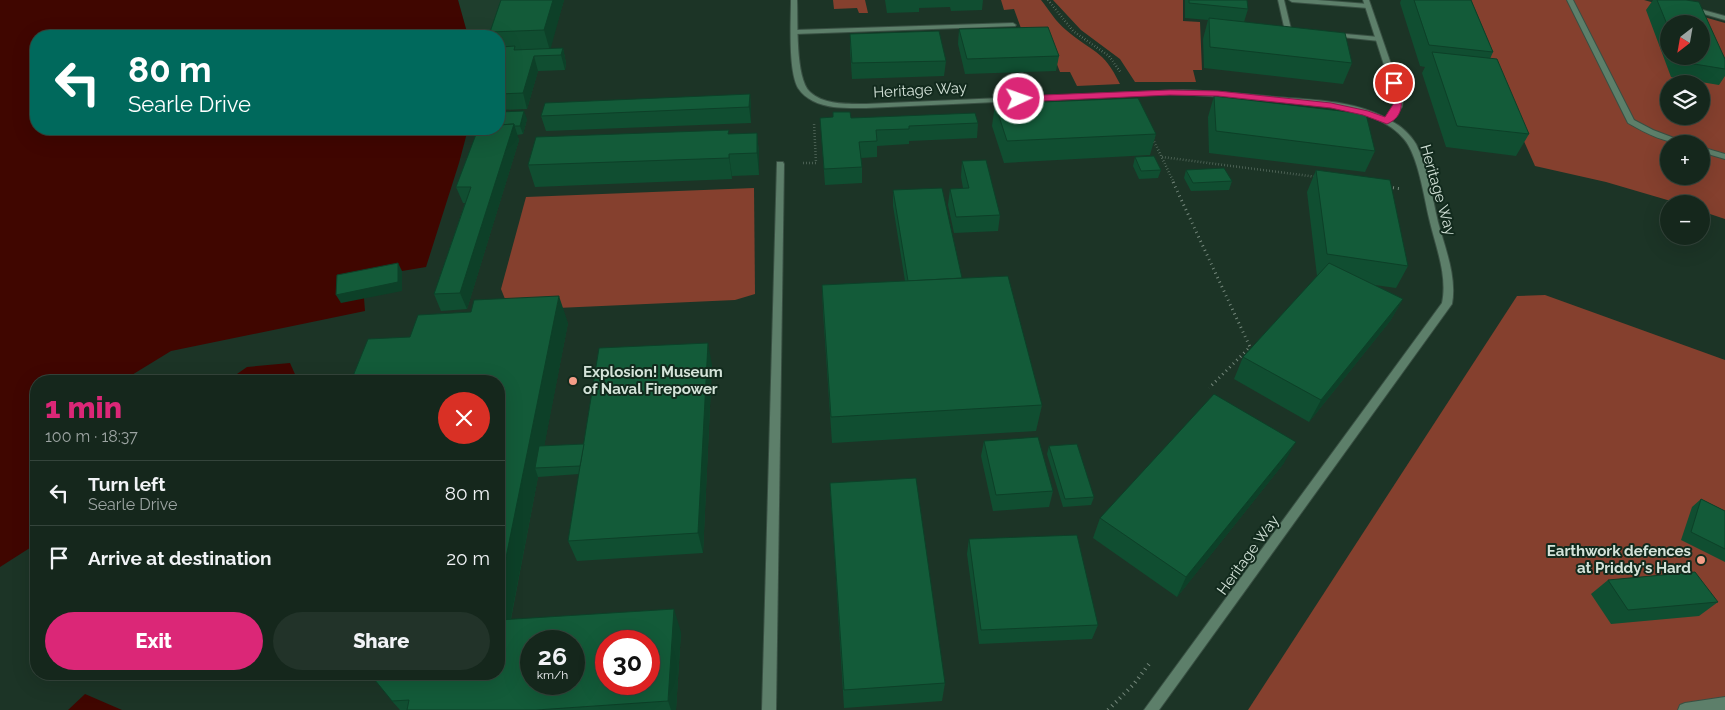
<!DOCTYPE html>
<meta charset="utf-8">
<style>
body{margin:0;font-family:Raleway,sans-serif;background:#223329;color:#f1f3f6;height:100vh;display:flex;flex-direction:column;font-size:19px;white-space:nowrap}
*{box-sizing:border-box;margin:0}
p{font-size:16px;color:#9da5a3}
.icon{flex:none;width:28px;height:28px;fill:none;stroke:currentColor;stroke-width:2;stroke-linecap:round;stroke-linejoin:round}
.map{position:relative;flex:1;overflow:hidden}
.side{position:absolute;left:30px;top:375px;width:475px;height:305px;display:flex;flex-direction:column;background:#15271c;border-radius:20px;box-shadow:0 5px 20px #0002,0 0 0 1px #34443b}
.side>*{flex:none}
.top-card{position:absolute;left:30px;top:30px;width:475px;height:105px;border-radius:20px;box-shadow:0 5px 20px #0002,0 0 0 1px #34443b;background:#00695c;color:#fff;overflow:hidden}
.needle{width:32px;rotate:211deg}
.buttons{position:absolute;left:1660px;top:15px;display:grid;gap:10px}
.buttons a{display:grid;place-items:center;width:50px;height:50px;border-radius:50%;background:#15271c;box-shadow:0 5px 20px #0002,0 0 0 1px #34443b;font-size:25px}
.speed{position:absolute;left:520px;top:630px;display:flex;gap:10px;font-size:25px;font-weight:700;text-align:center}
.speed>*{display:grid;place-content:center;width:65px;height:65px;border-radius:50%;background:#15271c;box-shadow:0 5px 20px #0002,0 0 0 1px #34443b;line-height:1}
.speed small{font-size:12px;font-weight:400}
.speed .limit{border:8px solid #d22;background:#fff;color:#111}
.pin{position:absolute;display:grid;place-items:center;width:42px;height:42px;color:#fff;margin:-21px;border:2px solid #fff;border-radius:50%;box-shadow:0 1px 5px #0007}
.me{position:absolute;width:55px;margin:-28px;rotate:87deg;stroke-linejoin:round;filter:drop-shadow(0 0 4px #0008)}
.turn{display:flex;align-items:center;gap:18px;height:105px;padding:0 15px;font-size:22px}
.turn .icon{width:65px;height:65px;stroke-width:2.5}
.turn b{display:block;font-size:35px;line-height:42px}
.round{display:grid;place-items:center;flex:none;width:52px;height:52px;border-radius:26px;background:#223329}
.headline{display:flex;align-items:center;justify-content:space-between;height:85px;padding:0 15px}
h1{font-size:30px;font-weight:800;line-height:38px;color:#db2777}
.button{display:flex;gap:10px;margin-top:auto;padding:10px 15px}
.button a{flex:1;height:58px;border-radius:30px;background:#db2777;color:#fff;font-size:20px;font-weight:800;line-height:58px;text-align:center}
.button a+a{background:#223329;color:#f1f3f6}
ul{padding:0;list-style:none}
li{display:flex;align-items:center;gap:15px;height:65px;padding:0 15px;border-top:1px solid #34443b}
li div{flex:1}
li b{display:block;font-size:19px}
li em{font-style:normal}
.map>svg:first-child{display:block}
.built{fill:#1f3e2d}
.green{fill:#85402e;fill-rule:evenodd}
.water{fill:#400600}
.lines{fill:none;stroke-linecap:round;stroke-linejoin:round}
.lane-casing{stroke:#395043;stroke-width:2}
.street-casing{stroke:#395043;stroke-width:2}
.path-far2{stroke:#75887c;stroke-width:2.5;stroke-dasharray:0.5 2.5;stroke-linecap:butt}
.path-far1{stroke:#75887c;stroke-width:3;stroke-dasharray:1 4;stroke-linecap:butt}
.path{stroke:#75887c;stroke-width:4;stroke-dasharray:1 4.5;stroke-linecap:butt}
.lane{fill:#5d7f6a;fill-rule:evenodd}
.street{fill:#5d7f6a;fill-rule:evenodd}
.wall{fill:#104e31;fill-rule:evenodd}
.shaded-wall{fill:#0d4028}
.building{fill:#135b39;stroke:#0d4028;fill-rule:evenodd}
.route{fill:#db2777;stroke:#8e194d}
.poi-dot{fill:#f49e88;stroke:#122a1d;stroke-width:2}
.labels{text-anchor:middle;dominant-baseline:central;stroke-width:4;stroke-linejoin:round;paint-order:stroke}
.street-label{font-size:15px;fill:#d4e3d9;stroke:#122a1d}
.poi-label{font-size:15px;font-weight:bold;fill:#d4e3d9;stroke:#122a1d;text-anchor:start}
</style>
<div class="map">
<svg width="1725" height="710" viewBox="0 0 1725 710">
<rect width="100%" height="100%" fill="#1c3426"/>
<polygon class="built" points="458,0 542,0 499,36 468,36"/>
<g class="green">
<polygon points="833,0 865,0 868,13 859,13 857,8 834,9"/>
<path d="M1001,0H1041C1049,10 1056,22 1066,30C1093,53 1103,49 1120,84L1077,86L1070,72H1060L1048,41L1026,42L1014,9L1004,10Z"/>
<polygon points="1053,0 1183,0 1183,21 1200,22 1202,70 1193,70 1196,82 1135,82 1120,59 1081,30"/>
<path d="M1441,0H1644L1725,23V219L1701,211V204H1681L1606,182L1535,166L1464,7ZM1669,24H1701V56H1669ZM1669,84H1701V116H1669ZM1669,144H1701V176H1669Z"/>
<polygon points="754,188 755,294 735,300 535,309 505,299 501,289 526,197"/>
<polygon points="1545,295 1725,360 1725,710 1248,710 1517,296"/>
</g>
<g class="water">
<polygon points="0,0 458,0 468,36 36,36 36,129 468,129 459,163 426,267 402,271 364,298 365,311 171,351 122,381 36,381 36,544 0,567"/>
<polygon points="290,363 298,381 227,381 247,367"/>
<polygon points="85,694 122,710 68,710"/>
</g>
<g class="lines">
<defs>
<g id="lane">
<polygon points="1278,0 1284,0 1291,29 1297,31 1297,33 1288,33 1285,31"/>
<polygon points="1289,0 1317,0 1368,4 1371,6 1368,8 1292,2"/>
<path d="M1567,0H1573L1634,120L1653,130L1690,144C1667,144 1647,134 1628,123Z"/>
<polygon points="1692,7 1725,16 1725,20 1690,10 1689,9"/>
<polygon points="1013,23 1016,25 1015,26 795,34 792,32 795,30"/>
<polygon points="1334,33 1379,37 1382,39 1379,41 1332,36 1331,35"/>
<polygon points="1701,147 1725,154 1725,159 1701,152"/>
<polygon points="777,162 783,162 784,164 776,710 762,710"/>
<polygon points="1725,697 1725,710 1678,710 1680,705 1685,703"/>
</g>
<path id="street" d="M791,0H797C798,21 795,78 810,92C824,105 848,104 866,104L1183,90C1214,91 1245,94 1276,97C1311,100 1353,100 1386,118L1394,107L1395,99L1363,0H1369L1403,99L1402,107L1391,121C1401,126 1410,134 1416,144C1428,168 1432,196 1438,222C1445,248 1457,277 1452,304L1159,710H1144L1442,303C1448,275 1435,245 1429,218C1424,197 1418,155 1404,139C1376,105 1312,105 1272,101C1238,98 1204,95 1170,94L866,108C848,108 829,109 813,101C807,98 802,94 798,88C788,70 791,22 791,0Z"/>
</defs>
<use href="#lane" class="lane-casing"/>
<use href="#street" class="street-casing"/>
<g class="path-far2">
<polyline points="1048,0 1073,31 1109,56 1121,73"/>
<polyline points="1153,139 1174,183"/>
<polyline points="1162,157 1317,177"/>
<polyline points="803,163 816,163 814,123"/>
</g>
<g class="path-far1">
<polyline points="1173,182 1250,347 1209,388"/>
<polyline points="1388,187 1402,189"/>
</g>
<polyline class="path" points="1108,710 1134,684 1149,664"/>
<use href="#lane" class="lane"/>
<use href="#street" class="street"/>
</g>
<g class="wall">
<polygon points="501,0 564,0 550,48 563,48 566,63 565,70 538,71 527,109 499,110 499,36 492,36 490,32"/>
<polygon points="885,0 983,0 982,10 951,11 950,7 919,8 919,12 887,13"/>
<polygon points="1185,0 1247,0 1248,9 1244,22 1352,63 1343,84 1204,68 1203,39 1208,20 1185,18"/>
<polygon points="1401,0 1471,0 1493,52 1490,59 1529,134 1516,156 1446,147 1422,73 1425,67 1420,66 1400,3"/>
<path d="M1653,0H1686L1725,59V76L1719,85L1671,77L1646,10ZM1669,24L1701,56H1669Z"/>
<polygon points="959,29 1059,56 1056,71 965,74 958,44"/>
<polygon points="850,34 946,61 944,76 852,79 850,49"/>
<polygon points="750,94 751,110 751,123 546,131 541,116"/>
<polygon points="1214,96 1375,151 1365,172 1209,153 1208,117"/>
<polygon points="995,104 1156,134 1150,155 1004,163 992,126"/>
<polygon points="820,118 851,118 978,123 977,138 909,141 909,144 877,146 877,157 861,158 862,167 862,183 825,185"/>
<polygon points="527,119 523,134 517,135 519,140 467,309 441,311 434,294 465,203 463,203 456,187 478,129"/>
<polygon points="757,133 759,154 759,175 732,176 732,179 535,187 528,165 729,134"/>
<polygon points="1135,157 1161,170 1158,178 1139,179 1133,166"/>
<polygon points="962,161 1000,215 998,231 954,233 948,205 950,189 963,188 961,177"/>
<polygon points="1186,170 1232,181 1229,190 1191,191 1184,178"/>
<polygon points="1316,170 1408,266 1396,288 1375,285 1403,299 1390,321 1309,422 1234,379 1243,357 1317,276 1307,192"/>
<polygon points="893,190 962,278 1042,405 1036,431 832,443 823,312 822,285 905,281 893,206"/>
<polygon points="568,323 544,446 584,444 712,365 703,553 577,561 568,541 579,474 538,477 511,619 681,632 676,710 400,710 392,701 499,381 410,337"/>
<polygon points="984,441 1053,491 1049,507 993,511 981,456"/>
<polygon points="1049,446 1094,497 1091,505 1063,507 1047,454"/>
<polygon points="1284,463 1177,597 1093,538 1100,518"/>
<polygon points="830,483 945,683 942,701 844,708"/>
<polygon points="1701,499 1725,511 1725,562 1681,540 1692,507"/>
<polygon points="969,539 1098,625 1092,639 979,644 967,554"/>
<polygon points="1608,580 1718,602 1699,616 1611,624 1591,594"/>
</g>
<g class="shaded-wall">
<polygon points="553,0 564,0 550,51 544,30"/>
<polygon points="563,48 566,63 565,70 561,55"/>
<polygon points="534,56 538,71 527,109 523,93"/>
<polygon points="750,94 751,110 751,123 749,107"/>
<polygon points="524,111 527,119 523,134 520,126"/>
<polygon points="514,124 519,140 467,309 460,293"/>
<polygon points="757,133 759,154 759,175 757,153"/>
<polygon points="729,154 732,176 732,179 729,158"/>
<polygon points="398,263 402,271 402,291 341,303 336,295"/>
<polygon points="559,296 568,323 540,468 535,468 538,477 506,643 499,630 499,592"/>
<polygon points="1403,299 1390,321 1309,422 1321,400"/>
<polygon points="708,343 712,365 703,553 698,533"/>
<polygon points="1296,442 1284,463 1177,597 1186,577"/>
<polygon points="674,609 681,632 676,710 671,710 668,701"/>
</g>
<g class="building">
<polygon points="501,0 553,0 544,30 490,32"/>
<polygon points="1189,0 1247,0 1248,9 1189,3"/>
<polygon points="1414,0 1471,0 1493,52 1429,45"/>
<polygon points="1657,0 1686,0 1699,2 1725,59 1725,69 1682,62 1679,56 1701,56 1701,24 1669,24 1669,29"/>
<polygon points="1209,18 1345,33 1352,63 1210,47"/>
<polygon points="1048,27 1059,56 967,59 959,29"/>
<polygon points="939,31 946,61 852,63 850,34"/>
<polygon points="515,46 514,50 563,48 561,55 534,56 523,93 499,94 499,52 501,47"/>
<polygon points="1432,52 1497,59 1529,134 1457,126"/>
<polygon points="750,94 749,107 541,116 545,103"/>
<polygon points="1214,96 1366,114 1375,151 1216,131"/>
<polygon points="1138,98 1156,134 1007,141 995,104"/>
<polygon points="524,111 520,126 514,126 514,124 499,125 499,112"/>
<polygon points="833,112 850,112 851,118 975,113 978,123 909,126 909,129 876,130 877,141 859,142 862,167 824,169 820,118 833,117"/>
<polygon points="514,124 460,293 434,294 471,187 456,187 478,129 499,129 499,125"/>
<polygon points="729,130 728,134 757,133 757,153 729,154 729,158 528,165 536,137"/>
<polygon points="1154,156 1161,170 1141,171 1135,157"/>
<polygon points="986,160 1000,215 956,217 950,189 969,188 962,161"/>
<polygon points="1224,168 1232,181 1193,183 1186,170"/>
<polygon points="1316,170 1390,180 1408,266 1327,254"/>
<polygon points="942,188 962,278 908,281 893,190"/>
<polygon points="398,263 398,282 336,295 337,275"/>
<polygon points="1329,263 1403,299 1321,400 1243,357"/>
<polygon points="1008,276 1042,405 831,417 822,285"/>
<polygon points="559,296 499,592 499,381 351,381 368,339 410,337 418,315 471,312 474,300"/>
<polygon points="708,343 698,533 568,541 599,348"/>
<polygon points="1214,394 1296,442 1186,577 1100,518"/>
<polygon points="1038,437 1053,491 996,495 984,441"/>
<polygon points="584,444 580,466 535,468 539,446"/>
<polygon points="1077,444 1094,497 1065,499 1049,446"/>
<polygon points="916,478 945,683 844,690 830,483"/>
<polygon points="1701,499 1725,511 1725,549 1691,532"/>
<polygon points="1077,535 1098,625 981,630 969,539"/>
<polygon points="1695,572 1718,602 1628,610 1608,580"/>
<path d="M674,609L668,701L536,710H407L409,700L392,701L370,674H499V620ZM531,641H574V684H531ZM606,641H649V684H606Z"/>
</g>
<path class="route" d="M1394,80L1398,83C1402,99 1406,116 1387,124L1363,115L1331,108L1218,96L1170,95L1019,102L1014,99L1019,96L1170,90L1218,91L1331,103L1368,111L1385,117L1394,103L1390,83Z"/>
<g class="poi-dot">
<circle cx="573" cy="381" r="5"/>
<circle cx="1701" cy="560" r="5"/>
</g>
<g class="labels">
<g class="street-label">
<text transform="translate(920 90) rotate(-3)">Heritage Way</text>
<text transform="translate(1438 190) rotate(74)">Heritage Way</text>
<text transform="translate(1248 555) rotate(-54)">Heritage Way</text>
</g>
<g class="poi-label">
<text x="583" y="372">Explosion! Museum<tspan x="583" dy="17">of Naval Firepower</tspan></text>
<text x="1691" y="551" text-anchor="end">Earthwork defences<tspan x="1691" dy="17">at Priddy's Hard</tspan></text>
</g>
</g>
</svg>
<div class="buttons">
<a><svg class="needle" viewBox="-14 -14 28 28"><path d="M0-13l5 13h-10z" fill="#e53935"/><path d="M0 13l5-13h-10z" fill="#9da5a3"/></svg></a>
<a><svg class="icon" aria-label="layers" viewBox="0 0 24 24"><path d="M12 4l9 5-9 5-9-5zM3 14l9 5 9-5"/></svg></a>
<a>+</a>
<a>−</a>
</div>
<div class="speed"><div>26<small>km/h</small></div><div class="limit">30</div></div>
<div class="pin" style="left:1394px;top:83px;background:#d93025"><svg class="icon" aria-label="arrive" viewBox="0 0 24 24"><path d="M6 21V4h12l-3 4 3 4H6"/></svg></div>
<svg class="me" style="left:1019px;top:99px" viewBox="-20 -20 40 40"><circle r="17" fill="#db2777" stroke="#fff" stroke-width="3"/><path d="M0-11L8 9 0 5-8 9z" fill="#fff"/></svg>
<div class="top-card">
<div class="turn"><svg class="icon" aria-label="left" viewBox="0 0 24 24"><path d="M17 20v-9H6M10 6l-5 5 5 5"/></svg><div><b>80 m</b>Searle Drive</div></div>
</div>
<section class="side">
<div class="headline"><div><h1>1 min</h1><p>100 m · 18:37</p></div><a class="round" style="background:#d93025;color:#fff"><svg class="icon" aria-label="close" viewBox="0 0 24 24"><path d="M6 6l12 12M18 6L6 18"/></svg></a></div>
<ul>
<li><svg class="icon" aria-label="left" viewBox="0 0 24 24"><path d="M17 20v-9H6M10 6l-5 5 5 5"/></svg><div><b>Turn left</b><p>Searle Drive</p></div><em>80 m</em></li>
<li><svg class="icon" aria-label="arrive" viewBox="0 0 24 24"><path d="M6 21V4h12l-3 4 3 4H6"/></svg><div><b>Arrive at destination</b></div><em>20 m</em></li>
</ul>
<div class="button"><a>Exit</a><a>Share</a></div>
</section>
</div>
